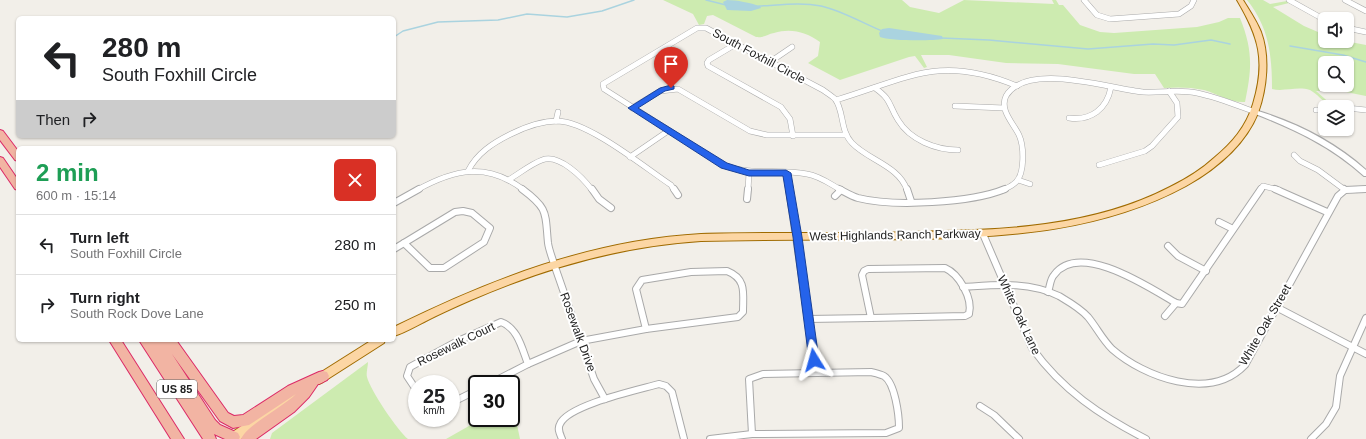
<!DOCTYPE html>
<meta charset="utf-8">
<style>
body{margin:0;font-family:Helvetica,sans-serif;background:#f2f2f2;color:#202124;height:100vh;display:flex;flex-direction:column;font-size:15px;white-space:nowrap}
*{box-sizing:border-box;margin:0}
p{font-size:13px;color:#757577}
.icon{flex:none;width:22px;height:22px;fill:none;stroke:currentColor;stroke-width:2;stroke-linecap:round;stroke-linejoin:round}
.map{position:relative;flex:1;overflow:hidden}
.panel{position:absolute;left:16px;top:146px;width:380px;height:196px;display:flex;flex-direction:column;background:#fff;border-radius:6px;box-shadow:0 1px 3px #0004}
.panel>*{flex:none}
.banner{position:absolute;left:16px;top:16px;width:380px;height:122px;border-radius:6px;box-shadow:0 1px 3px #0004;background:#fff;color:#202124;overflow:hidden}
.controls{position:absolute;left:1318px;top:12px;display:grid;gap:8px}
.controls a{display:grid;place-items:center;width:36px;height:36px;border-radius:6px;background:#fff;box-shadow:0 1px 3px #0004;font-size:20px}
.speed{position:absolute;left:408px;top:375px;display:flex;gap:8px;font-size:20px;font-weight:700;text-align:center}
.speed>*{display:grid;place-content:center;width:52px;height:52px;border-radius:50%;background:#fff;box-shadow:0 1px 3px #0004;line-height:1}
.speed small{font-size:10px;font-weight:400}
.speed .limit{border:2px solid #111;border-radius:6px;background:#fff;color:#111}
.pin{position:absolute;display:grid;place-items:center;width:34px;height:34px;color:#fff;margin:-41px -17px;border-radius:50% 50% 50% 0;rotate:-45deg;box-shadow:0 0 4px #0007}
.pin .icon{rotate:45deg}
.me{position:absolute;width:44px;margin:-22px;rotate:352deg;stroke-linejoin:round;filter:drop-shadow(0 0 3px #0008)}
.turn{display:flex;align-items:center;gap:14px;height:84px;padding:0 20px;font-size:18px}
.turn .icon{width:52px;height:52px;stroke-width:2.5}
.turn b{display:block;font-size:28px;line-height:34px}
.then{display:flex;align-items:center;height:38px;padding:0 20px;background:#0003;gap:8px;font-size:15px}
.round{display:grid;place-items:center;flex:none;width:42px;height:42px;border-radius:6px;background:#f2f2f2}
.headline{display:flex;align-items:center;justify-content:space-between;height:68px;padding:0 20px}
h1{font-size:24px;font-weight:700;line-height:30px;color:#1e9e55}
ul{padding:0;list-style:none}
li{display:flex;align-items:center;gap:12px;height:60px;padding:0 20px;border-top:1px solid #e0e0e0}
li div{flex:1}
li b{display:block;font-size:15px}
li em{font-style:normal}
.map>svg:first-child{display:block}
.grass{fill:#cdebb0;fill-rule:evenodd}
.water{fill:#aad3df}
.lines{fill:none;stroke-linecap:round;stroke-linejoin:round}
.stream{stroke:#aad3df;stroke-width:1.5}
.minor-far1-casing{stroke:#a9a9a9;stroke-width:6}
.minor-casing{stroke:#a9a9a9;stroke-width:8}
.tertiary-casing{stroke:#a9a9a9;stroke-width:2}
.primary-casing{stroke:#a06b00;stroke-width:2}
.trunk-casing{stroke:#dc2a67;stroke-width:2}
.minor-far1{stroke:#fff;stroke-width:5}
.minor{stroke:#fff;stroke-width:6}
.tertiary{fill:#fff;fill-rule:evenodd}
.primary{fill:#fcd6a4;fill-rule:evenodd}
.trunk{fill:#f2b4a3;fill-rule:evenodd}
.route{fill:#2563eb;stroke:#184099}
.labels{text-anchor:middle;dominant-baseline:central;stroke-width:4;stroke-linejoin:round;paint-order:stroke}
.shield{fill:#fff;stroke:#646464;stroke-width:1}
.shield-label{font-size:11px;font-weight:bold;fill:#222}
.street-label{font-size:12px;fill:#222;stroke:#fff}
</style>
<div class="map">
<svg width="1366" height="439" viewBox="0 0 1366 439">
<rect width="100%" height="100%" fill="#f2efe9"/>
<g class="grass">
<path d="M663,0H902L910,7L939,13L964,0L1054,4L1052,0H1056L1059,5H1063L1080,25L1100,32L1114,33L1197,27L1219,22L1228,18H1240C1253,50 1252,69 1245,102C1231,103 1218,94 1204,90C1190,87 1177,87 1164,88L1155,74H1134L1058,64L1006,63L949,55H921L927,67L924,68L915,56L909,57L840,80L808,63L818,56L820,42C806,32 791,28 774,33C767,34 765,38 756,37L713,15L707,16L704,24L699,25L693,14Z"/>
<path d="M1247,0H1263L1270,4L1287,1L1289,3L1273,7L1304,26L1325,35V41H1345L1366,45V96L1341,91H1316L1333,106H1329C1324,102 1316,93 1310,90C1297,86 1284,92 1272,89C1272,56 1269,27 1247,0ZM1325,63H1347V85H1325Z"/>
<path d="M368,362C368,366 366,373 367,377C370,390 398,431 408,439H270L272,433Z"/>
<polygon points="512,401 520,439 446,439 483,418 511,418"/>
</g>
<g class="water">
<path d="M727,0C737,0 750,3 760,6L761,8L751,11L727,10L723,2Z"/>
<path d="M889,28L942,36L943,39C932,41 889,41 880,37L879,33L882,29Z"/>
</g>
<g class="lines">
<g class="stream">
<polyline points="706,0 726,5"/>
<path d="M759,6C780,5 801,2 821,6C843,11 862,23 882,31"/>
<polyline points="394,37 403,31 438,22 498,20 527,14 567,17 602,11 634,0"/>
<polyline points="941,38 989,40 1088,49 1153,44 1174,45 1211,40 1230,44"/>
<polyline points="1290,46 1343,55 1366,62"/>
</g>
<defs>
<g id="minor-far1">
<polyline points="1084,0 1097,15 1110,19 1179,14 1191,6 1194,0"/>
<polyline points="1289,0 1325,20"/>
<polyline points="1345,0 1366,11"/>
<polyline points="1347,28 1366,32"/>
<polyline points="736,44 709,60 707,63 708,66 781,107 790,119 793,136"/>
<polyline points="770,62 792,47"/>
<path d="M875,88C892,100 888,104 898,120C910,140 936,150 958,150"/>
<path d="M836,100C909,78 940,54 1017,86"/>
<polyline points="955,106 1004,108"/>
<polyline points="632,108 660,91 678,89 750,131 767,135 846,135"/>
<polyline points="1347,108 1366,110"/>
<polyline points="1316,110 1325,110"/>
<path d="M1069,118C1091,121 1107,109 1111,87"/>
<polyline points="556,121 558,112"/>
<polyline points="1294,155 1300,161 1318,170 1345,190"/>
<polyline points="630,157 668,131"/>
<polyline points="1099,165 1145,151 1152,146 1178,117 1177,103 1169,91"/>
<path d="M468,171C477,153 493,143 511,134C525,127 542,121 558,121C589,122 644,167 671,185L674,190"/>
<polyline points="786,173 789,190"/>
<path d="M510,179C520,173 531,164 542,160C559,153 583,178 592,190"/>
<polyline points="1018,180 1030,184"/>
<path d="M417,190C455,169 487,162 524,190"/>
<polyline points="748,190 749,173"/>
<path d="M841,190C830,184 820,176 807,174C780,169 752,175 725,166L604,89L603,84L697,28H706L823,90C827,93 832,96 835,99C844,110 840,131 852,143C868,160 899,166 907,190"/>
<path d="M1003,190C1007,188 1012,186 1016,182C1025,173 1024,146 1019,135C1014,124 999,110 1006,96C1027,61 1110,89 1143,92C1161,93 1179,89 1197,93C1217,97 1236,105 1255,112"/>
<polyline points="1260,190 1263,186 1279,190"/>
<polyline points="1347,190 1366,189"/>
</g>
<g id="minor">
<path d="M522,189C549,209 545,213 548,243C549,250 552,257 554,264L594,379L605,399"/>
<polyline points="592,189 599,199 611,208"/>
<polyline points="674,189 678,195"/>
<polyline points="789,189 816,373"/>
<path d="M839,189C845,192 851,196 858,198C893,207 971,203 1005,189"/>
<polyline points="907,189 911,201"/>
<polyline points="1275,189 1327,212"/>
<polyline points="1344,189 1345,190"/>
<polyline points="835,196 841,190"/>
<polyline points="747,199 748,189"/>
<polyline points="394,203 419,189"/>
<polygon points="463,211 472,213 490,228 484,242 444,268 430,268 404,243 455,212"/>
<polyline points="1219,222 1233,229"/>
<path d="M983,234L1032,348C1062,390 1101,416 1146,439"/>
<polyline points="1168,246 1178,256 1206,271"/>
<polyline points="394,249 404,243"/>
<path d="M945,268C959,274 973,298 969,314L965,316L871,318L862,275L864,271L868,269Z"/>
<path d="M727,271C747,279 743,293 743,312L738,317L646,329L636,289L642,280L691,272Z"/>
<path d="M963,287C996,285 1028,281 1059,296C1069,302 1080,308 1088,317C1097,328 1102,339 1112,349C1144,377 1210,402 1245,365L1338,196L1345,190L1366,189"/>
<path d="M1048,292C1050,287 1050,279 1054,275C1079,240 1150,288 1176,303L1182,304L1261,189"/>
<polyline points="1276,307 1366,354"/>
<polyline points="1165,316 1176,303"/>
<polyline points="808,319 871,318"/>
<polyline points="528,364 581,341 646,329"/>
<path d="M871,372C875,373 880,374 884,376C895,383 899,415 899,428L886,433L752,434L749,379L763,374Z"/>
<path d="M417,391L407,376L410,367L456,342L501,322C518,328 522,349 528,364L489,384"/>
<polyline points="451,403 477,390"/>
<polyline points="980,406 994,415 1019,439"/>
<path d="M562,439C560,434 557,429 560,424C568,405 638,390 659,384L666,386L672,392L684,439"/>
<polyline points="710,439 752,434"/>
<polyline points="1311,439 1326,424 1336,407 1340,376 1366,318"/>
</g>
<path id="tertiary" d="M1255,110C1295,122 1335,142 1366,170V176H1364C1331,146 1294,129 1253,113L1252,112L1253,111Z"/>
<g id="primary">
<path d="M1237,0H1243C1249,10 1256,20 1261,32C1270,56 1267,88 1258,113C1245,145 1216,169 1186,186C1103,231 1011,237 917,239C845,240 773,239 701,241C621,246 545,268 471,300C455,307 439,314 424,322C414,327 404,333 394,336V327C491,279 592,240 701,234C772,232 843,234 914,232C1001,230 1091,228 1170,187C1186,179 1201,170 1214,158C1232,143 1246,127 1253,104C1266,61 1259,37 1237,0Z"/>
<polygon points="372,340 385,340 384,343 323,382 319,384 315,382 314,379 315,376"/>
<polygon points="303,385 307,387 308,390 307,393 241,439 226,439 228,435"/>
</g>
<g id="trunk">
<polygon points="0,130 3,131 18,151 18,161 15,160 0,140"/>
<polygon points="0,157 3,158 18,180 18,190 15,189 0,167"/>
<polygon points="109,340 121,340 184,439 171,439"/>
<path d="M139,340H176L228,413L234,416L243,415L288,386L319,372L323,371L327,372L329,376L327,380L318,384L309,397L294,412L256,439H241C247,425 283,407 296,394L249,425L233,428L220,421L172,354L215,420L220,425L238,433L240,437L239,439H225L214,434L216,439H203Z"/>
</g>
</defs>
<use href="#minor-far1" class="minor-far1-casing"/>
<use href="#minor" class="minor-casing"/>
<use href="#tertiary" class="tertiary-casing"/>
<use href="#primary" class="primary-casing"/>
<use href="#trunk" class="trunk-casing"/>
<use href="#minor-far1" class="minor-far1"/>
<use href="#minor" class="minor"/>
<use href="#tertiary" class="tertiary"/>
<use href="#primary" class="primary"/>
<use href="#trunk" class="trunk"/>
</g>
<polygon class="route" points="671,85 674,86 674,89 665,91 638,108 727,163 749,170 786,170 791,173 802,237 819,360 818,363 810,363 809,360 793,237 783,176 749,176 721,168 628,108 660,88"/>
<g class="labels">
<rect class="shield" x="157" y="380" width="40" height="18" rx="3"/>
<g class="shield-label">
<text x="177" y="389">US 85</text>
</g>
<g class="street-label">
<text transform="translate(759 56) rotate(28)">South Foxhill Circle</text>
<text transform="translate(895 235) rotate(-1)">West Highlands Ranch Parkway</text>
<text transform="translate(1019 315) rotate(65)">White Oak Lane</text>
<text transform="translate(1265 325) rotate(-60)">White Oak Street</text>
<text transform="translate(578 332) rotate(70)">Rosewalk Drive</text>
<text transform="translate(456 344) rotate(-26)">Rosewalk Court</text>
</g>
</g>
</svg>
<div class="controls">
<a><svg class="icon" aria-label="sound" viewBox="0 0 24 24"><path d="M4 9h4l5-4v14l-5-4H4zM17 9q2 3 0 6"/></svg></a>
<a><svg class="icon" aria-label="search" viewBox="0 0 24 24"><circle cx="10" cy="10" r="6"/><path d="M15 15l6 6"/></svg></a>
<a><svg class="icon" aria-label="layers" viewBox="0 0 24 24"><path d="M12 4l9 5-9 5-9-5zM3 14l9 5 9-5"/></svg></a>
</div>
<div class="speed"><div>25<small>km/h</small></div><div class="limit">30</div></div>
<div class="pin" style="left:671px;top:88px;background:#d93025"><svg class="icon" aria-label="arrive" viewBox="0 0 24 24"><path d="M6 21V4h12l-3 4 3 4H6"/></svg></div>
<svg class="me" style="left:814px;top:360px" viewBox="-20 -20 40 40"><path d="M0-17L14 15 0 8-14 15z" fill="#2563eb" stroke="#fff" stroke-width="4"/></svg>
<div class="banner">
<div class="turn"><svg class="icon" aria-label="left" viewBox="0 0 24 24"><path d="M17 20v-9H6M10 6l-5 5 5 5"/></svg><div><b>280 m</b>South Foxhill Circle</div></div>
<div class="then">Then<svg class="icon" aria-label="right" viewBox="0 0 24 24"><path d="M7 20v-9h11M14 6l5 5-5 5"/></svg></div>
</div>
<section class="panel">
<div class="headline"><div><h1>2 min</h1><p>600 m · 15:14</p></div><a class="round" style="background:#d93025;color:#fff"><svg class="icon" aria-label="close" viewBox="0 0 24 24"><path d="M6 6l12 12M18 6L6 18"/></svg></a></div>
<ul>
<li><svg class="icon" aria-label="left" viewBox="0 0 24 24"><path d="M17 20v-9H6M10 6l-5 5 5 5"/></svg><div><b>Turn left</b><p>South Foxhill Circle</p></div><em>280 m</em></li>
<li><svg class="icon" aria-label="right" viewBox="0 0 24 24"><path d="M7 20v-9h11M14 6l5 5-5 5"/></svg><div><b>Turn right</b><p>South Rock Dove Lane</p></div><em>250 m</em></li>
</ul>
</section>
</div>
